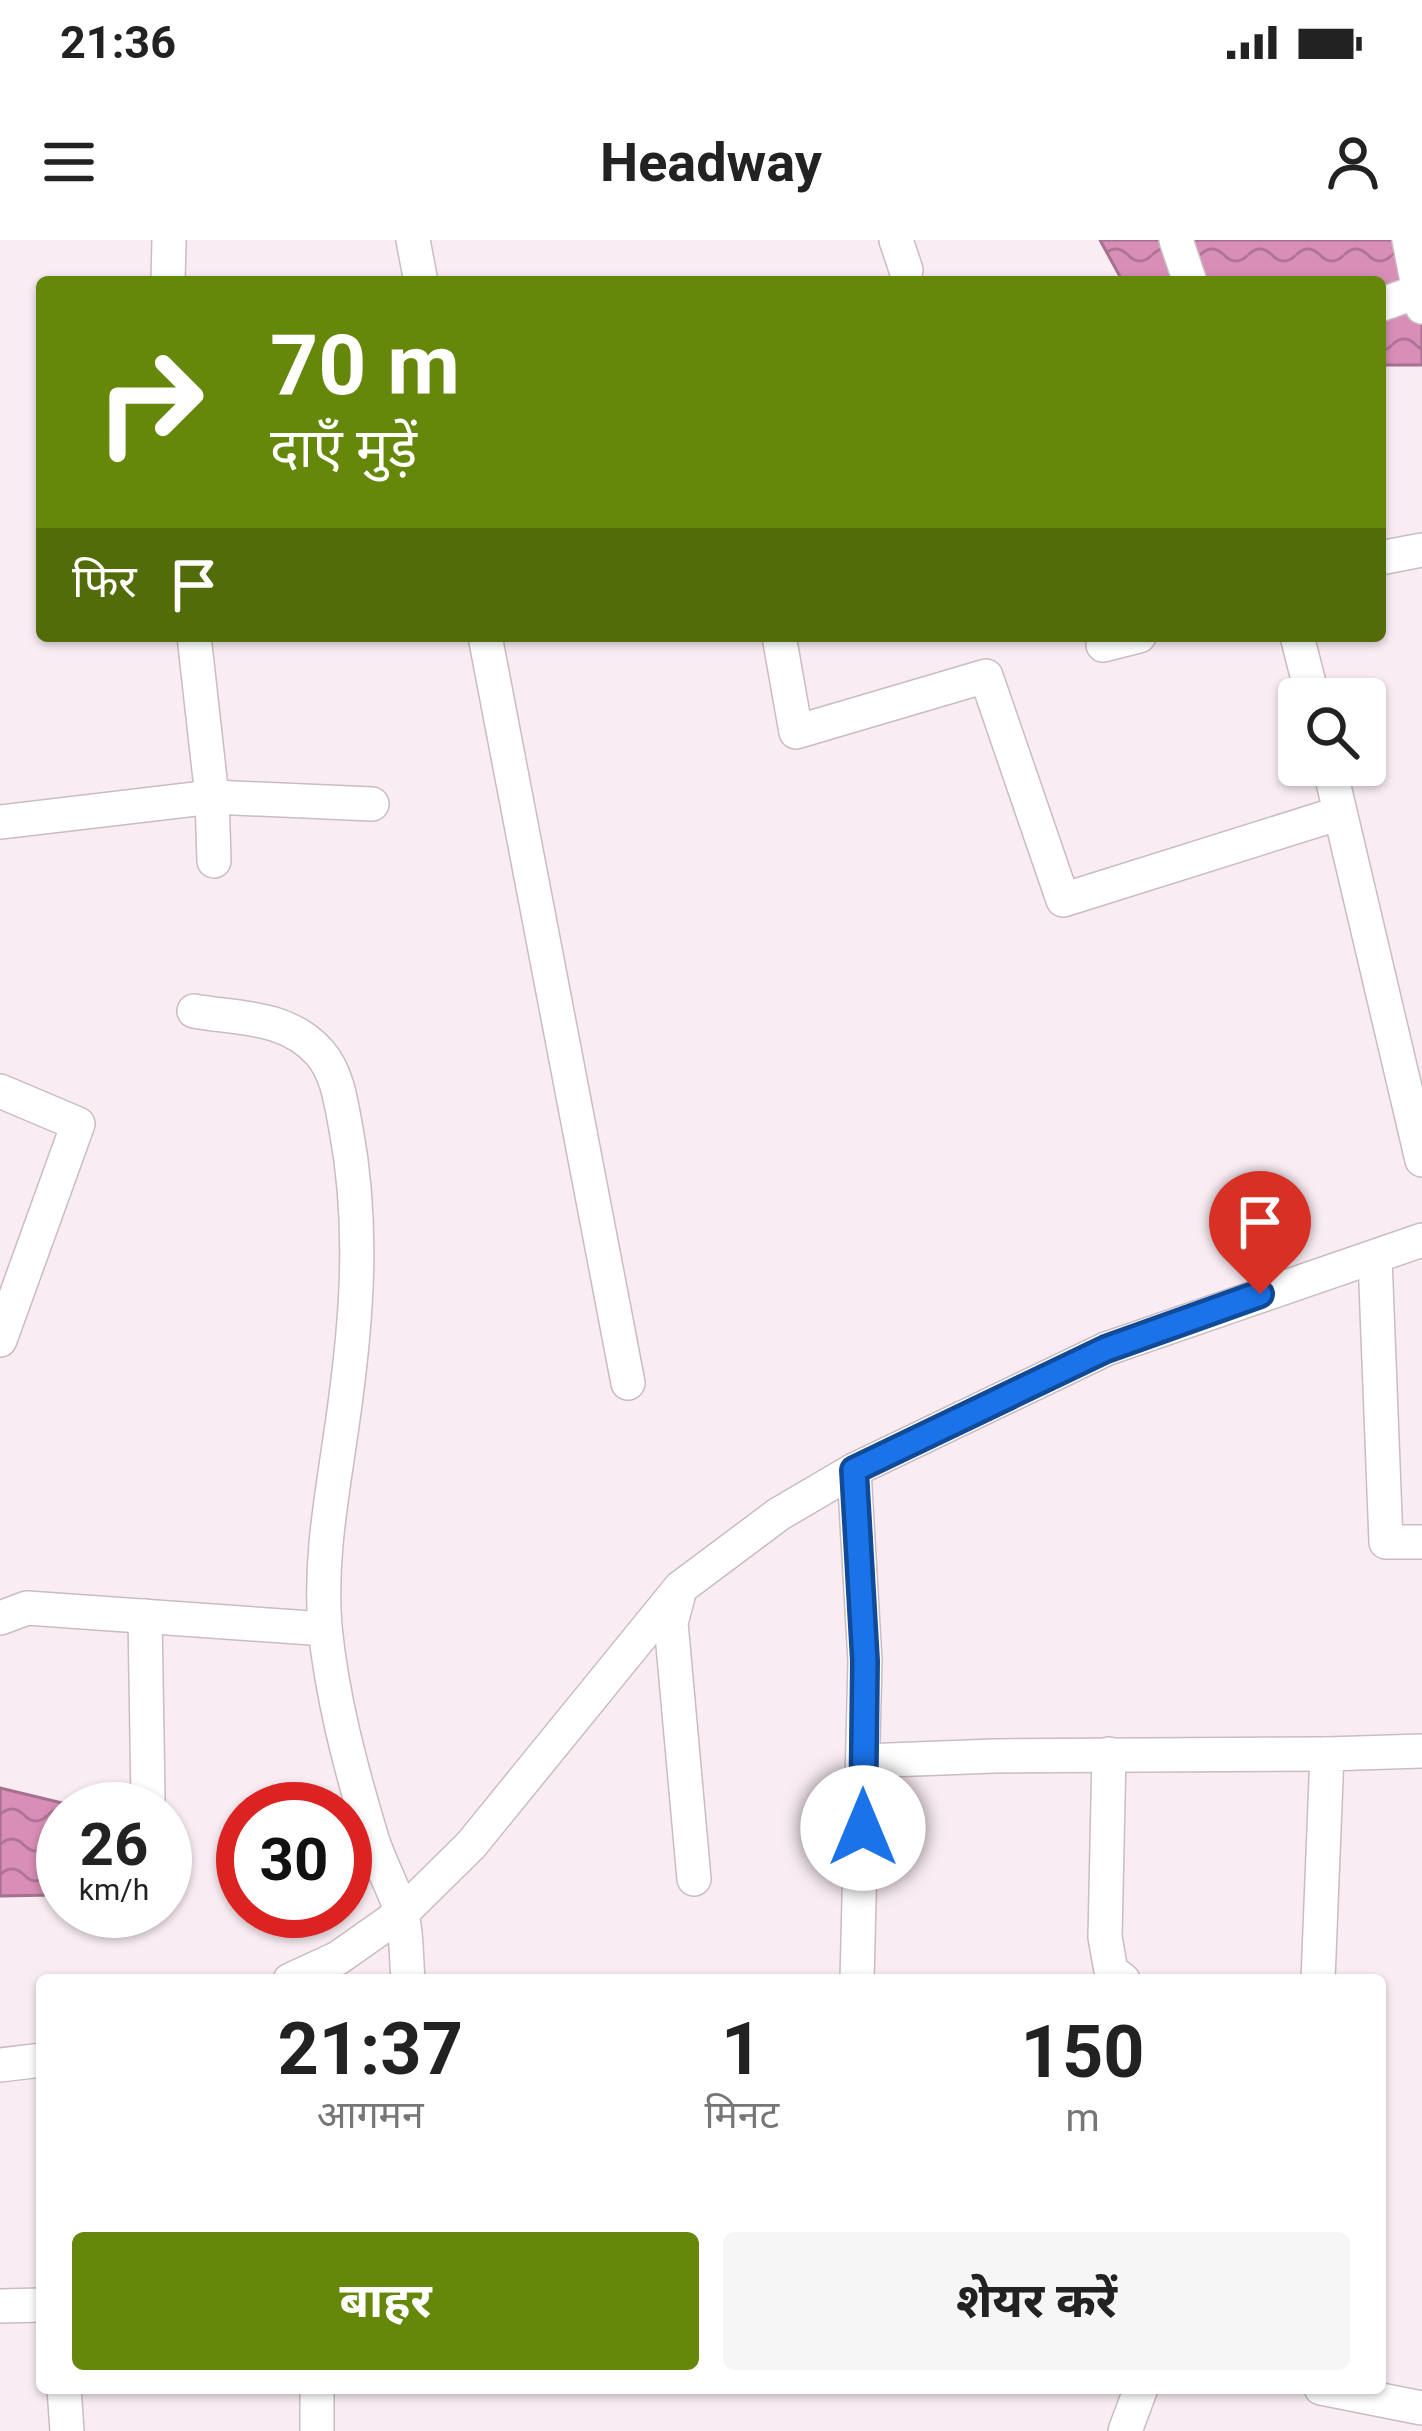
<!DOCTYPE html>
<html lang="hi">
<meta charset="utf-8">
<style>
body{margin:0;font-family:Roboto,"Noto Sans Devanagari",sans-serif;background:#f6f6f6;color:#222;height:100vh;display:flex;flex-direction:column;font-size:45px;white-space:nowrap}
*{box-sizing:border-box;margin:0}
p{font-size:39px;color:#767676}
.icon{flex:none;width:66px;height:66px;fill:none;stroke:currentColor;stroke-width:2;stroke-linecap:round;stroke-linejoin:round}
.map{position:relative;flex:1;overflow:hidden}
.details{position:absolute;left:36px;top:1734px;width:1350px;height:420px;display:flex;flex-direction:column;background:#fff;border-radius:12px;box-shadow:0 3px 9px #0004}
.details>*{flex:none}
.top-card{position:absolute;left:36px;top:36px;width:1350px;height:366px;border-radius:12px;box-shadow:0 3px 9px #0004;background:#66880a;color:#fff;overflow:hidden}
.controls{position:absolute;left:1278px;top:438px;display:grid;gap:24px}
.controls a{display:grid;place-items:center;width:108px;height:108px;border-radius:12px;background:#fff;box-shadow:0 3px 9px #0004;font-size:60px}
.speed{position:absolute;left:36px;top:1542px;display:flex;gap:24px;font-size:60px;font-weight:700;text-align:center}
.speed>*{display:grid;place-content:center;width:156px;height:156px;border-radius:50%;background:#fff;box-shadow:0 3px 9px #0004;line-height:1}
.speed small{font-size:30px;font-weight:400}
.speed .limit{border:18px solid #d22;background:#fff;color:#111}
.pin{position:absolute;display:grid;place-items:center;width:102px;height:102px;color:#fff;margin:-123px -51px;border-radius:50% 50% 50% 0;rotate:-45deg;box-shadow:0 0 12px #0007}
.pin .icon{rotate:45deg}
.me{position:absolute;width:132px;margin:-66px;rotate:0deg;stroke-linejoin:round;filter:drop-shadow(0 0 9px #0008)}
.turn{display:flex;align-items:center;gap:42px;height:252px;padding:0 36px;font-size:54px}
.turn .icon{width:156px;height:156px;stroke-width:2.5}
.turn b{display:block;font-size:84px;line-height:102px}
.then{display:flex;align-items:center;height:114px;padding:0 36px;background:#0003;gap:24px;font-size:45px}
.eta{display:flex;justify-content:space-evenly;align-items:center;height:204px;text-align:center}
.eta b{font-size:72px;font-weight:700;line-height:84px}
.primary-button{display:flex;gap:24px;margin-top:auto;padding:24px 36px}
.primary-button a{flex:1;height:138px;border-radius:12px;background:#66880a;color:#fff;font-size:48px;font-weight:700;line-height:138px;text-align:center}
.primary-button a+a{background:#f6f6f6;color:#222}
.status{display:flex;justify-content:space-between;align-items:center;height:84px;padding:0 60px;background:#fff;direction:ltr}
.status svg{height:33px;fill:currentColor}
header{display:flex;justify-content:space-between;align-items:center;height:156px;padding:0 36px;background:#fff;font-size:54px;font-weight:700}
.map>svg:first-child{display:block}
.water{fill:url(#water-waves);stroke:#a6718e;stroke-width:3}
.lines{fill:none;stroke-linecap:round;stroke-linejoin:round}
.minor-casing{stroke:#c9bcc2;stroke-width:36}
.minor{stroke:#fff;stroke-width:33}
.route-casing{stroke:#114b97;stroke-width:30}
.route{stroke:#1a73e8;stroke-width:21}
</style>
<div class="status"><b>21:36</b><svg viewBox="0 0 49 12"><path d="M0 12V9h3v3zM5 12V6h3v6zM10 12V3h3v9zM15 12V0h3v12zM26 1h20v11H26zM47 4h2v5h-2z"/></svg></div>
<header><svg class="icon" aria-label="menu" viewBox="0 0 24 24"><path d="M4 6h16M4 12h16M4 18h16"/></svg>Headway<svg class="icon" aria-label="person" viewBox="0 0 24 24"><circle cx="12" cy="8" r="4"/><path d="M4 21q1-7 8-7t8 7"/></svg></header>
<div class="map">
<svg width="1422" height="2191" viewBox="0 0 1422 2191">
<defs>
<pattern id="water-waves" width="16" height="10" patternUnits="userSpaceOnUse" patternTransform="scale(3)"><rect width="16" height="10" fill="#d88eb7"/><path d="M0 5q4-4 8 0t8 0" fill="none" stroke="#b07495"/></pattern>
</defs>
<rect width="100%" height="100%" fill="#f9ecf3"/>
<g class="water">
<polygon points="1100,0 1422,0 1422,125 1380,125 1380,42 1123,42"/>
<polygon points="0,1548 87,1569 63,1569 63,1633 53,1655 0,1656"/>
</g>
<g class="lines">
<defs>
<g id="minor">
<polyline points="413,0 421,42"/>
<polyline points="896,0 906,30"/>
<polyline points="1176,0 1190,42"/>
<polyline points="1409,0 1422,67"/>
<polyline points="168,42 169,0"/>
<polyline points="1380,65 1419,51"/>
<polyline points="1380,318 1422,310"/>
<polyline points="194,396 212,557 214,621"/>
<polyline points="485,396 628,1143"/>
<polyline points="779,396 796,492 986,436 1063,660 1340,573"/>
<polyline points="1297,396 1313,459"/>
<polyline points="1103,405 1139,396"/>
<polyline points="1329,525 1422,920"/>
<polyline points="0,582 212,557 372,564"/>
<path d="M194,771C238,779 287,775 320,813C338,834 341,863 346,889C366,995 355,1101 339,1206C330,1267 320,1325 325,1387C332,1457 350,1525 370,1592C377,1618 391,1642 400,1668C407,1689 406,1717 408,1740"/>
<polyline points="0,851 78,884 0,1100"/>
<polyline points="1375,1018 1386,1302 1422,1302"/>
<polyline points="854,1230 865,1421 857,1740"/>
<polyline points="680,1349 671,1383 694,1639"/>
<polyline points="145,1376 148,1559"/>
<polyline points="0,1378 27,1368 325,1389"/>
<polyline points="1109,1514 1105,1697 1111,1731 1123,1740"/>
<polyline points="863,1521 994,1516 1327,1514"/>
<polyline points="290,1740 338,1718 402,1673 471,1605 680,1348 779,1274 854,1230 1106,1109 1422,1000"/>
<polyline points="1318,1740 1327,1514 1422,1511"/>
<polyline points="0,1825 42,1820"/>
<polyline points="0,2066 42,2065"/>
<polyline points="64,2148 67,2191"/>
<polyline points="317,2148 317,2191"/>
<polyline points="1321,2148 1422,2168"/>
<polyline points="1125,2191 1141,2148"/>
</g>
</defs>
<use href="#minor" class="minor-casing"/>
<use href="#minor" class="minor"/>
</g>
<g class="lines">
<defs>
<polyline id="route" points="863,1588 865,1421 854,1230 1106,1109 1260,1054"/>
</defs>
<use href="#route" class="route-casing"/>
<use href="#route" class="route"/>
</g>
</svg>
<div class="controls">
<a><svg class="icon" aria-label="search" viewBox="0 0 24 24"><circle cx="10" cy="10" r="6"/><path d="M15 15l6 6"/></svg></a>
</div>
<div class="speed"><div>26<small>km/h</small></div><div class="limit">30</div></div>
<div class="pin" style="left:1260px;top:1054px;background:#d93025"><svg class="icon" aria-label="arrive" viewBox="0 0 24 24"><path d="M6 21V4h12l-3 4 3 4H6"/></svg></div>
<svg class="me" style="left:863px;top:1588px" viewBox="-20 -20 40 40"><circle r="19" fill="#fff"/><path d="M0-13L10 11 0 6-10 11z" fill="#1a73e8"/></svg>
<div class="top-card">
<div class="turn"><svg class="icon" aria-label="right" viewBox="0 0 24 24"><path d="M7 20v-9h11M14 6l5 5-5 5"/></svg><div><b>70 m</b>दाएँ मुड़ें</div></div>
<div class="then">फिर<svg class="icon" aria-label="arrive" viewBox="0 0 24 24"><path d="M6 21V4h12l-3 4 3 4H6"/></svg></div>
</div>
<section class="details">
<div class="eta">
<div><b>21:37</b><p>आगमन</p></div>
<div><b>1</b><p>मिनट</p></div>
<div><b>150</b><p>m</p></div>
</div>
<div class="primary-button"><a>बाहर</a><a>शेयर करें</a></div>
</section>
</div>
